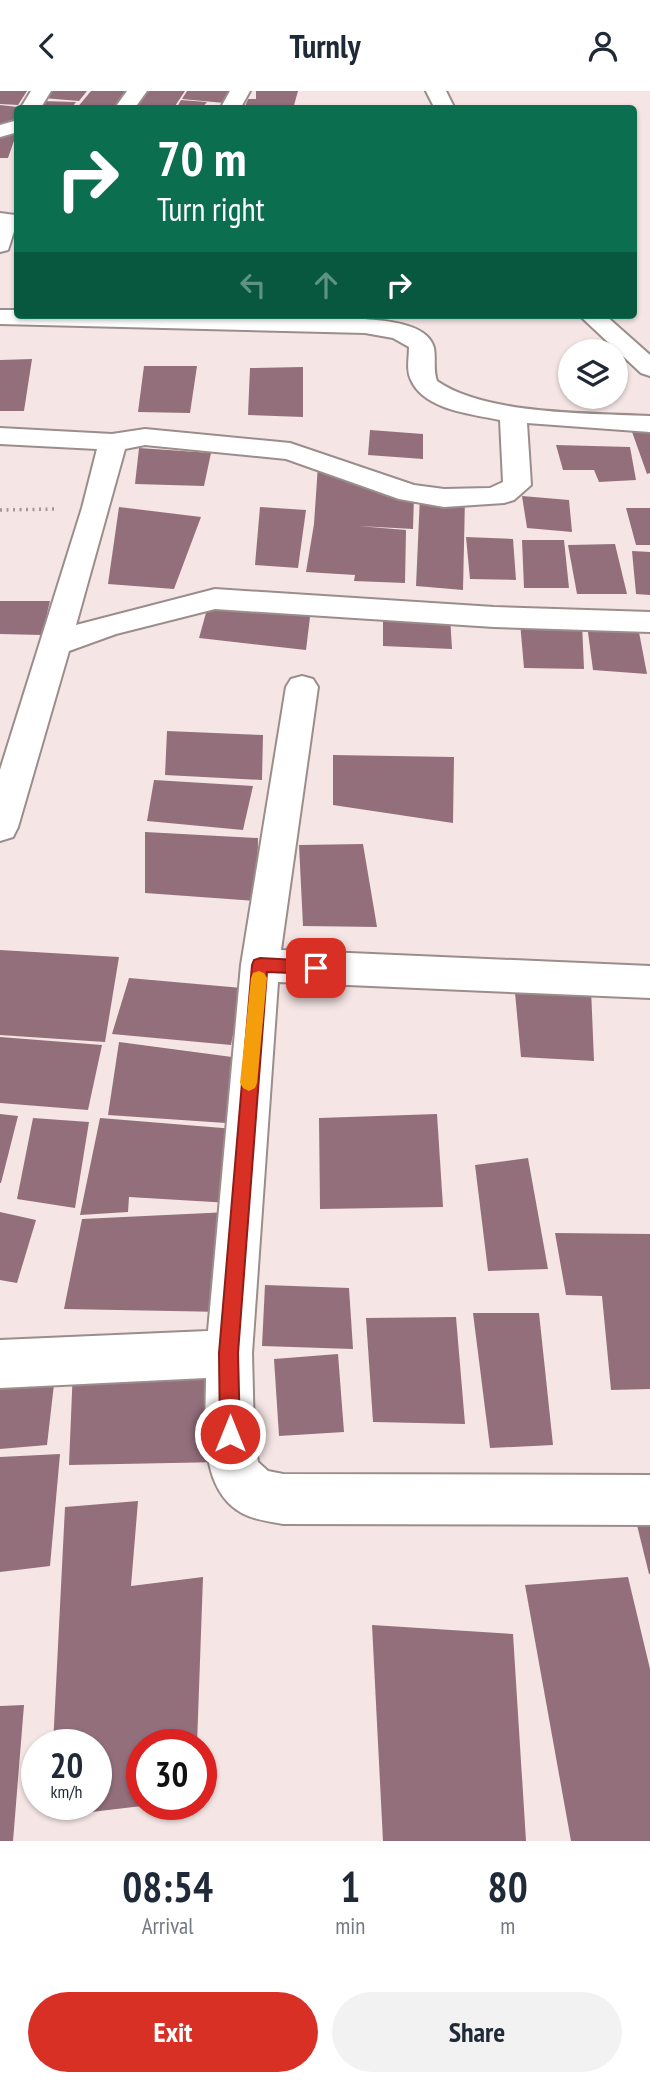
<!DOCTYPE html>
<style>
body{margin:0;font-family:"PT Sans Narrow",sans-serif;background:#f2f2f3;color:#1f2937;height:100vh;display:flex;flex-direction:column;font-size:26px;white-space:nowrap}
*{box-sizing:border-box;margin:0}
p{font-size:23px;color:#747a83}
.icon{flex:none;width:38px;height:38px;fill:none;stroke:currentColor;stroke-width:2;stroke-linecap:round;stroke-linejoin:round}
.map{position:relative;height:1750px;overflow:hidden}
.side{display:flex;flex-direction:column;background:#fff;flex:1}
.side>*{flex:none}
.guide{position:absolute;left:14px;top:14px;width:623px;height:214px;border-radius:7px;box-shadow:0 2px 5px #0004;background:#0b6e4f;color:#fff;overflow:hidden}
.buttons{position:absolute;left:558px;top:248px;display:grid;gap:14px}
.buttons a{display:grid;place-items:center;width:70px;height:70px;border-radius:50%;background:#fff;box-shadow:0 2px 5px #0004;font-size:35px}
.speed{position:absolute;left:21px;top:1638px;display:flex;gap:14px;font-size:35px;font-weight:700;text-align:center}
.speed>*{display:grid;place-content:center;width:91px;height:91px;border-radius:50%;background:#fff;box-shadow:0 2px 5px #0004;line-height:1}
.speed small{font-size:18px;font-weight:400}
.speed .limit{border:10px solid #d22;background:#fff;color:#111}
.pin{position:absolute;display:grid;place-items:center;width:60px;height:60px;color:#fff;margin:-30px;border-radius:14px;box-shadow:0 4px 10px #0006}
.me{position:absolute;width:77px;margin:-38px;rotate:0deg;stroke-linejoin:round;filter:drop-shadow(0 0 5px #0008)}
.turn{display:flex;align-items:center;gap:24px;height:147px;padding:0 28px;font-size:32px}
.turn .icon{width:91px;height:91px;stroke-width:2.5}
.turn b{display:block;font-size:49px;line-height:60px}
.lanes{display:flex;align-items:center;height:66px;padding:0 28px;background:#0003;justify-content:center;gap:35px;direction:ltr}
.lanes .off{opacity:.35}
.eta{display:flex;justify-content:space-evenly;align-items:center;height:119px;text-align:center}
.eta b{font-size:42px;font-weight:600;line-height:49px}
.action{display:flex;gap:14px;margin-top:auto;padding:14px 28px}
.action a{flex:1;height:80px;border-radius:42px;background:#d93025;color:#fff;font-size:28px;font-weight:600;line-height:80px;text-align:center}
.action a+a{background:#f2f2f3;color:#1f2937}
header{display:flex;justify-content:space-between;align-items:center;height:91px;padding:0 28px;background:#fff;font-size:32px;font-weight:600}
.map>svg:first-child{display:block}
.building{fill:#936f7c}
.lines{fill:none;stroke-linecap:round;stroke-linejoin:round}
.minor-casing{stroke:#9b8d8c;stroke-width:4}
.path{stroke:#a29696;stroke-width:3.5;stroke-dasharray:2 4.5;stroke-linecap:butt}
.minor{fill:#fff;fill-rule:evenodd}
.route{fill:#d93025;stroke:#8d1f18;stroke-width:2}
.slow{fill:#f59e0b}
</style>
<header><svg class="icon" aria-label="back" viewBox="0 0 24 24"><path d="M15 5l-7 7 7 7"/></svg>Turnly<svg class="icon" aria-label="person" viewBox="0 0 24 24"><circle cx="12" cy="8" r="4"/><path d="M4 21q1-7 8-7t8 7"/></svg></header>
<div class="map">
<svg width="650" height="1750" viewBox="0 0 650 1750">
<rect width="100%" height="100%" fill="#f5e6e5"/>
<g class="building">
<polygon points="0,0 27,0 18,14 0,13"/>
<polygon points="48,0 87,0 79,10 43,7"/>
<polygon points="91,0 130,0 118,18 76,18"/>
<polygon points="146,0 185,0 173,18 131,18"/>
<polygon points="187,0 230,0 224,12 182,8"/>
<polygon points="256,0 298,0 293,18 244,18 248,8 256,8"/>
<polygon points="181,9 207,11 201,18 176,18"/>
<polygon points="41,10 76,11 71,18 35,18"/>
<polygon points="0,14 18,16 18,27 12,34 0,33"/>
<polygon points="0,44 16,44 8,67 0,67"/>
<polygon points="32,268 24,320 0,320 0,269"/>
<polygon points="144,275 197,275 190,322 138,321"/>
<polygon points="303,276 303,326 248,324 250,277"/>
<polygon points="631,338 650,338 650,382 647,383"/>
<polygon points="370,339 423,343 423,368 368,364"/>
<polygon points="556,354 630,356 636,389 599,391 594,379 563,379"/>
<polygon points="139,357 211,362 204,395 135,393"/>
<polygon points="318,374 344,381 344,390 414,404 413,438 358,435 406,439 405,492 354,490 355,484 306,481 314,433"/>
<polygon points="420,405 465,407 463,499 416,495"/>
<polygon points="522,405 569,409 572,441 527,437"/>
<polygon points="119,416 201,426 174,498 108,493"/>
<polygon points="260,416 306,419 298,477 255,474"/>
<polygon points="626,417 650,417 650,454 636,454"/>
<polygon points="466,446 513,448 516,489 470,488"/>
<polygon points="522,449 564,449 569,497 524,497"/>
<polygon points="615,453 627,503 577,503 568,454"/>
<polygon points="632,460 650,461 650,504 636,503"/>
<polygon points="0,510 50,510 42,544 0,543"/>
<polygon points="209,511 311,518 306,559 199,547"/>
<polygon points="383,521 450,525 452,558 383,555"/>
<polygon points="520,531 582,532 584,578 524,577"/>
<polygon points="587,534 638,536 647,583 593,579"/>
<polygon points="167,640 263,644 262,689 165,684"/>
<polygon points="333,664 454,666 453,732 333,714"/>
<polygon points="154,689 253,695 243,739 147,730"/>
<polygon points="145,741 258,747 257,810 145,802"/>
<polygon points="363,753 377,836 303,835 299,754"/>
<polygon points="0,859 119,866 105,951 0,944"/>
<polygon points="129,887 242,897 231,954 112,943"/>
<polygon points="514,891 591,897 594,970 521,966"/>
<polygon points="0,946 102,954 88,1019 0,1012"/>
<polygon points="119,951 232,966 226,1032 108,1024"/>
<polygon points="0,1023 18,1025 1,1092 0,1092"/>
<polygon points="437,1023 443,1116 320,1118 319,1027"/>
<polygon points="33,1027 89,1031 75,1117 17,1108"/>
<polygon points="100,1027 235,1038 230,1112 129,1106 128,1121 80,1124"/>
<polygon points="528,1067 548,1178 488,1180 475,1074"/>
<polygon points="0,1121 36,1129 17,1192 0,1189"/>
<polygon points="229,1121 225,1221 64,1218 82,1128"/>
<polygon points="555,1142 650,1143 650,1298 611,1299 602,1205 566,1204"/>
<polygon points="265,1194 349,1197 353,1258 262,1255"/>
<polygon points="473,1222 539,1222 553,1354 490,1357"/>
<polygon points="456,1226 465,1333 373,1331 366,1227"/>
<polygon points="338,1263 344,1341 279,1345 274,1268"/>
<polygon points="217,1272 222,1371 69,1374 73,1277"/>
<polygon points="56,1276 47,1354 0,1358 0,1279"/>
<polygon points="60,1363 50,1475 0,1481 0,1366"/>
<polygon points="138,1410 131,1495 203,1486 197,1654 142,1654 142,1715 49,1726 50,1713 96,1713 96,1654 53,1654 65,1416"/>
<polygon points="650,1421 650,1483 649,1483 634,1422"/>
<polygon points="628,1486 650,1578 650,1750 571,1750 525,1494"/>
<polygon points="372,1534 513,1543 526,1750 383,1750"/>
<polygon points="24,1614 13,1750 0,1750 0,1615"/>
</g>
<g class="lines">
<defs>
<g id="minor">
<polygon points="31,0 51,0 40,18 20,18"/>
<polygon points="127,0 147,0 134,18 114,18"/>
<polygon points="230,0 250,0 240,18 220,18"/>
<polygon points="426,0 446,0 455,18 435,18"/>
<polygon points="18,29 18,41 0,46 0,34"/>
<polygon points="0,122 15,124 18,128 8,159 0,161"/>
<path d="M0,219H18V224L365,228C385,230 428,232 434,257C436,268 433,279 437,290C485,324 591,322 650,325V341L527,332L531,394L514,409L504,412L444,416L399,408L286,368L145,354L125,358L76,534L215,498L494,516L650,521V541L494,536L215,518L116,543L69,560L18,736L13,746L0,750V679L82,417L97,358L0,353V337L112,343L145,338L290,352L414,394L444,398L490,397L503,391L500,329C472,323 424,319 411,289C406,279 409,267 409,256L393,247L365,242L0,233Z"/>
<polygon points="579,224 605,224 650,264 650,285 641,282"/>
<path d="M302,585L313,588L318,596L281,859L650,875V907L278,891L252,1262L254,1343L258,1371L268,1380L283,1383L650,1384V1434L283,1433C268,1430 249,1428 237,1419C198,1392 206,1328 206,1287L0,1297V1249L208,1240L241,874L286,596L291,588Z"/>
</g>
</defs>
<use href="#minor" class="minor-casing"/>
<polyline class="path" points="0,419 57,418"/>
<use href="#minor" class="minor"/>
</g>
<polygon class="route" points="260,867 316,870 321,872 324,877 321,881 316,883 267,881 238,1262 240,1343 237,1350 230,1353 222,1350 220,1343 219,1262 252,874 254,869"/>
<polygon class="slow" points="259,880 264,882 267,887 257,992 255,997 249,1000 243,997 240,992 251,887 253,882"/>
</svg>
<div class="buttons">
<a><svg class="icon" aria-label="layers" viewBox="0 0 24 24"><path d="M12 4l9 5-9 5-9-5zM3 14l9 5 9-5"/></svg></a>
</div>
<div class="speed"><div>20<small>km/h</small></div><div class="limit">30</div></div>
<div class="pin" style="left:316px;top:877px;background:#d93025"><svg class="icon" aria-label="arrive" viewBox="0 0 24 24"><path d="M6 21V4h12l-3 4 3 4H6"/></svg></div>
<svg class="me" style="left:230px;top:1343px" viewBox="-20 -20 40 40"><circle r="17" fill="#d93025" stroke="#fff" stroke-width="3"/><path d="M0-11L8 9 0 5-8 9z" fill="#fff"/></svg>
<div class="guide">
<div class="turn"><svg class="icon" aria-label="right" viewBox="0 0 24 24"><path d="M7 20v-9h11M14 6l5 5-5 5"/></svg><div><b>70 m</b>Turn right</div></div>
<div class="lanes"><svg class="icon off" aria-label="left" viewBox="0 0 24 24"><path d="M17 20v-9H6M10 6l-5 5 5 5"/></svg><svg class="icon off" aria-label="ahead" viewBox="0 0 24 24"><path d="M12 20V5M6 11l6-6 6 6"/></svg><svg class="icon" aria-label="right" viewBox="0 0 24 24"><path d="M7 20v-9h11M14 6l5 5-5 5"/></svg></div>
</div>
</div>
<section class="side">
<div class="eta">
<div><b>08:54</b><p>Arrival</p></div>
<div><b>1</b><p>min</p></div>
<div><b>80</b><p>m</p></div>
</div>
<div class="action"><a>Exit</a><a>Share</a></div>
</section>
